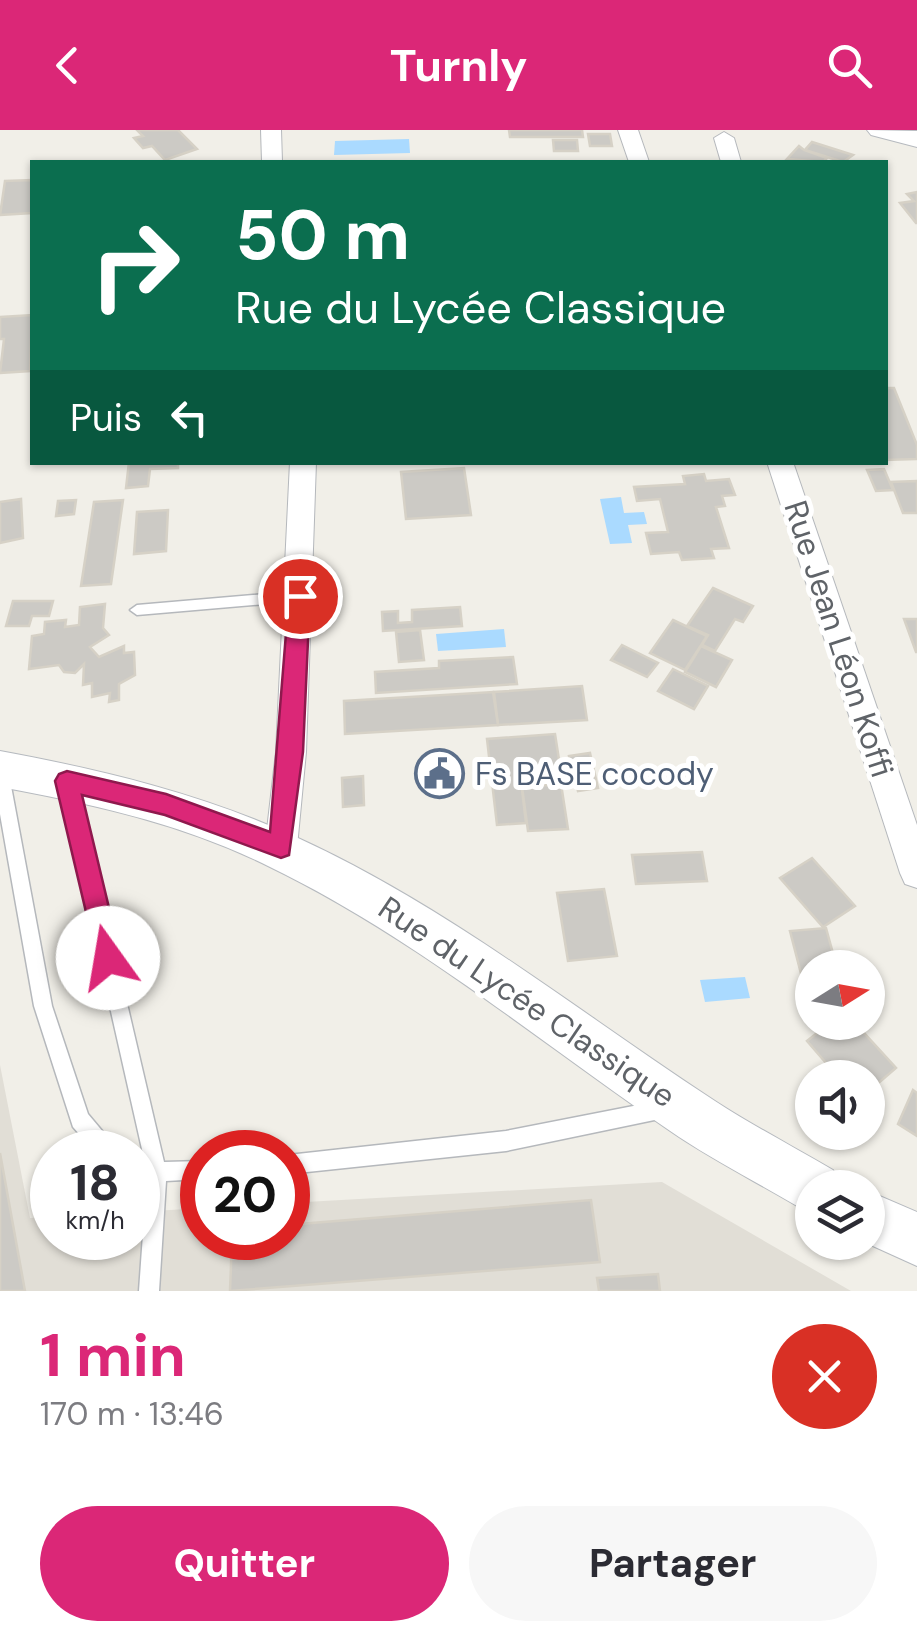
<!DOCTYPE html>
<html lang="fr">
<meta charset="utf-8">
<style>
body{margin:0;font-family:"DM Sans",sans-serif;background:#f7f7f7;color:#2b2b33;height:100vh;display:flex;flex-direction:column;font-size:38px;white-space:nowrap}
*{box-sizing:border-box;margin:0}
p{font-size:32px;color:#7c7c81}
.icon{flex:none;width:55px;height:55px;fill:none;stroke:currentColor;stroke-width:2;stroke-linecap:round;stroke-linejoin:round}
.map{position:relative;height:1161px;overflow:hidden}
.sheet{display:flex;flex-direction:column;background:#fff;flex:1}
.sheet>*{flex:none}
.top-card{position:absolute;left:30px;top:30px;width:858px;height:305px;border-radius:0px;box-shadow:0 2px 8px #0004;background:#0b6e4f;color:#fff;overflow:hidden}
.needle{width:65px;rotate:79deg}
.controls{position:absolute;left:795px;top:820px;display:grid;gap:20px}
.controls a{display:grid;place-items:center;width:90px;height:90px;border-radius:50%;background:#fff;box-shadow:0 2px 8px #0004;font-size:50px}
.speed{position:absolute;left:30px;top:1000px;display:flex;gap:20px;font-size:50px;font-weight:700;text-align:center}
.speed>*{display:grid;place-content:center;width:130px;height:130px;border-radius:50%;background:#fff;box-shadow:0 2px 8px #0004;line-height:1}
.speed small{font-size:25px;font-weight:400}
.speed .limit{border:15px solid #d22;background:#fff;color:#111}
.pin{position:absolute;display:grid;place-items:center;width:85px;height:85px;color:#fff;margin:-42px;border:5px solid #fff;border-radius:50%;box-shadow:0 2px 10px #0007}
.me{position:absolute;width:110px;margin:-55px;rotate:347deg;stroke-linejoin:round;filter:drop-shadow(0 0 8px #0008)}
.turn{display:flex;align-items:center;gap:35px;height:210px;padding:0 40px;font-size:45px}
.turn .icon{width:130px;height:130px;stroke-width:2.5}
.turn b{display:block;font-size:70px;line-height:85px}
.then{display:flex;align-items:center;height:95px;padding:0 40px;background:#0003;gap:20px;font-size:38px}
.round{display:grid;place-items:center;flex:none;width:105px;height:105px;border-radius:52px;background:#f7f7f7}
.summary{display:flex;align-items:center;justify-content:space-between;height:170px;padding:0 40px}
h1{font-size:60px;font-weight:700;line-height:75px;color:#db2777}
.cta{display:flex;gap:20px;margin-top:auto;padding:20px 40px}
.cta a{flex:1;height:115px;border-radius:60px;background:#db2777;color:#fff;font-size:40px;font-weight:700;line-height:115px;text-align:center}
.cta a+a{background:#f7f7f7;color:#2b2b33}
header{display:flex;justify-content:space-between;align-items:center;height:130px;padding:0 40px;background:#db2777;color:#fff;font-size:45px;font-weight:700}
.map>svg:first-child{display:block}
.education{fill:#e1ded6}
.water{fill:#aadaff}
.building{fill:#cccac5;stroke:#d6d1c6;stroke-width:2.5}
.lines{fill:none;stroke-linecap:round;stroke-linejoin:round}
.lane-casing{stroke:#b5b8bc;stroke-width:3}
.street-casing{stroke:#b5b8bc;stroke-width:2}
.secondary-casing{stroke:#b6babf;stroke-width:2}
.lane{fill:#fff;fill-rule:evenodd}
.street{fill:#fff;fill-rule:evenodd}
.secondary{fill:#fff;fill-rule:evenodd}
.route{fill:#db2777;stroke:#8e194d;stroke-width:2.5}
.labels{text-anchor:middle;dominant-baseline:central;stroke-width:10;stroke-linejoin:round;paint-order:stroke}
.street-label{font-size:32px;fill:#5f6368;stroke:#fff}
.service-label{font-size:32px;fill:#4e5e75;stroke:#fff;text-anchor:start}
</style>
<header><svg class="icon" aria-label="back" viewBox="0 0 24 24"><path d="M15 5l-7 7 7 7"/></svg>Turnly<svg class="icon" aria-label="search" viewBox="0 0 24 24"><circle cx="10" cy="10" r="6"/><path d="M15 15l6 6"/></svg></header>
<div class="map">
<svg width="917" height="1161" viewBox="0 0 917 1161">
<rect width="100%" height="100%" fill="#f1efe8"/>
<polygon class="education" points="0,935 30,1088 52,1087 52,1108 138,1108 138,1082 202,1078 202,1108 288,1108 288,1073 662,1052 851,1161 0,1161"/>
<g class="water">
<polygon points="409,9 410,23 334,25 335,11"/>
<polygon points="621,367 624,383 644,382 647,394 628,395 632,413 610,414 600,369"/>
<polygon points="504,499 506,517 438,521 436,504"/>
<polygon points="745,847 750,868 705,872 700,850"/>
</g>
<g class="building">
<polygon points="137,0 178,0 197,19 165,30 152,16 143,18 134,8 143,6"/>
<polygon points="509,0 582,0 583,7 510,7"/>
<polygon points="588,4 610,4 612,16 590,16"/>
<polygon points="553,10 577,10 578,21 554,21"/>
<polygon points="812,12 853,25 843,32 805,20"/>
<polygon points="799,16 804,20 827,28 823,32 787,29"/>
<polygon points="32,50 32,83 0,85 5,51"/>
<polygon points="917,62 917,93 916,93 900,73 914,71 907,64"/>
<polygon points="32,185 30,241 0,243 4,209 0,209 0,187"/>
<polygon points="885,258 894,258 917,315 917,329 885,330"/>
<polygon points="129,332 178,332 178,338 150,339 148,356 126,358"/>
<polygon points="464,338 471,385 406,389 401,342"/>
<polygon points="884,339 893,360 876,361 867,340"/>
<polygon points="704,344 706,351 729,349 735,365 722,366 725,376 716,377 729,418 711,419 714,428 682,430 679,422 651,424 646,403 668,402 660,369 637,371 634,357 685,354 683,346"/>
<polygon points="917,351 917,383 903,383 891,352"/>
<polygon points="21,369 23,408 0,413 0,372"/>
<polygon points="76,370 74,384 56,386 58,371"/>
<polygon points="123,370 111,454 81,456 94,372"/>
<polygon points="168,380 166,421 134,424 137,382"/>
<polygon points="713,458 753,476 743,492 735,489 715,521 702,515 708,505 687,496"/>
<polygon points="13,471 53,471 49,486 32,486 29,496 6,496"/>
<polygon points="105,474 103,498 109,505 90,517 99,527 124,516 124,523 134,522 135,545 119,554 119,570 109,572 110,563 92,567 92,553 83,555 84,534 75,543 64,542 59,535 29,539 32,506 44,504 45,492 66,490 65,497 79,495 80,477"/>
<polygon points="460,477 462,496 383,501 382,482 398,481 398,493 412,492 412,480"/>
<polygon points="904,489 917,489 917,522 916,522"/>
<polygon points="673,490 707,506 685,540 650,523"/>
<polygon points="420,500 424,530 399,532 396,502"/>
<polygon points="622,515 658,533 647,547 611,530"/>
<polygon points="701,516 732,530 716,557 685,542"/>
<polygon points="513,527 517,554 376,563 375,542 439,538 439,531"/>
<polygon points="673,539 708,556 694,579 658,561"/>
<polygon points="582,556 587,590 498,595 494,562"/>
<polygon points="493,562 498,595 345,604 344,571"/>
<polygon points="555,604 562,649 521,651 526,693 497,695 487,609"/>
<polygon points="590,623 598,658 578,661 569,626"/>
<polygon points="363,646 364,675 343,677 342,648"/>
<polygon points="561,654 568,699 528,701 522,657"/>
<polygon points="702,722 707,751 636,754 632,725"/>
<polygon points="812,728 855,776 823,797 780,748"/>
<polygon points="604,759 617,826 568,831 557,763"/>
<polygon points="826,798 837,838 812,838 812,863 806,863 790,801"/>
<polygon points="831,892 854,892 896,938 868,962 868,948 839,948 807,911"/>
<polygon points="913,960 917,963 917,1006 898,994"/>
<polygon points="0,1023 25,1161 0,1161"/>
<polygon points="591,1070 600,1132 230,1161 232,1108 288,1108 288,1095"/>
<polygon points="658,1144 660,1161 599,1161 597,1148"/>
</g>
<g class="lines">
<defs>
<g id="lane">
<polygon points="300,461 307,466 300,471 137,485 130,480 137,475"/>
<polygon points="0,633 6,635 8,640 52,876 88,984 114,1015 116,1022 95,1022 73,997 34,876 0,684"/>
<polygon points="68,648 74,650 76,655 164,1032 202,1031 202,1049 166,1051 159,1161 139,1161 147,1048 138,1044 138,1026 144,1028 60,655 62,650"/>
<polygon points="664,970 671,972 673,979 671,986 664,988 506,1021 288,1044 288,1025 506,1001"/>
</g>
<g id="street">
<polygon points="261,0 281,0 282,32 262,32"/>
<polygon points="618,0 638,0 649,32 629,32"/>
<polygon points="724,2 734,8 741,32 721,32 714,8"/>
<polygon points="290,332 316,332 306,622 297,717 293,727 281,731 269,727 265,717 276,622"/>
<polygon points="767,332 793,332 917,695 917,758 905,754 900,743"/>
</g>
<g id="secondary">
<polygon points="867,0 917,1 917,17 871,5"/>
<path d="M0,621C103,640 203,664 298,708C449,777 577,881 715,971C753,996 794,1017 833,1040L841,1058H812V1083L797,1076C758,1053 717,1032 679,1007C543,915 417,808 268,736C183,694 93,674 0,657Z"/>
<polygon points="868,1061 917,1082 917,1136 864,1112"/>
</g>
</defs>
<use href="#lane" class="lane-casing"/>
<use href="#street" class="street-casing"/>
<use href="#secondary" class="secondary-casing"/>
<use href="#lane" class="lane"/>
<use href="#street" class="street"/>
<use href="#secondary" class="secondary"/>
</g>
<polygon class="route" points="300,458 310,466 303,622 289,725 281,728 165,685 82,665 121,828 118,837 108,841 99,837 55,651 59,644 67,641 166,664 270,702 289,466"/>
<defs>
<symbol id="civic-ring" viewBox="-11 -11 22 22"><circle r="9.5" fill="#fff" stroke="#5c6f8a" stroke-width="1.5"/><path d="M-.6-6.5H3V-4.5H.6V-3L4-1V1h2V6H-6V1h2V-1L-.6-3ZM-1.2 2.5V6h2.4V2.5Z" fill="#5c6f8a"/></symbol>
</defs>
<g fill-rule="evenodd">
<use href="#civic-ring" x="412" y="616" width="55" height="55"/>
</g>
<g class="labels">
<g class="street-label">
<text transform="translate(839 509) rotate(72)">Rue Jean Léon Koffi</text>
<text transform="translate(527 872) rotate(34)">Rue du Lycée Classique</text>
</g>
<g class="service-label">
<text x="475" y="644">Fs BASE cocody</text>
</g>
</g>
</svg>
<div class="controls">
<a><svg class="needle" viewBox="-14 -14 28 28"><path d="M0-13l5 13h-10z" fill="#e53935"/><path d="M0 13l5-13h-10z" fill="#7c7c81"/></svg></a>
<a><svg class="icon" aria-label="sound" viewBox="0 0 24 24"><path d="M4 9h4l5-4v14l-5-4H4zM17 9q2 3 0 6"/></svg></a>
<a><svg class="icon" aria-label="layers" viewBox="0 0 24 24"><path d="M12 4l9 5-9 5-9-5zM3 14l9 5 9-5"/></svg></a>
</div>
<div class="speed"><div>18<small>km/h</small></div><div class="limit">20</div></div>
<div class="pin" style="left:300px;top:466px;background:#d93025"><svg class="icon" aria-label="arrive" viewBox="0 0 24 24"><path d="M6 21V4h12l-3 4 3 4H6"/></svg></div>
<svg class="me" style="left:108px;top:828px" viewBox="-20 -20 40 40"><circle r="19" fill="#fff"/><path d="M0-13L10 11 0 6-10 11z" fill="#db2777"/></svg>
<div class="top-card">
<div class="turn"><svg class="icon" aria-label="right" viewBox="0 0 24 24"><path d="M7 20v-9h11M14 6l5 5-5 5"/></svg><div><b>50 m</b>Rue du Lycée Classique</div></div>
<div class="then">Puis<svg class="icon" aria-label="left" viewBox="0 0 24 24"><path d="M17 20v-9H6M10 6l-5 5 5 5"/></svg></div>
</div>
</div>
<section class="sheet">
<div class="summary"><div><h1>1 min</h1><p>170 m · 13:46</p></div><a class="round" style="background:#d93025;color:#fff"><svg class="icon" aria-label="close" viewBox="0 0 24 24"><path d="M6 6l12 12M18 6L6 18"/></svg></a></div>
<div class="cta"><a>Quitter</a><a>Partager</a></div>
</section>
